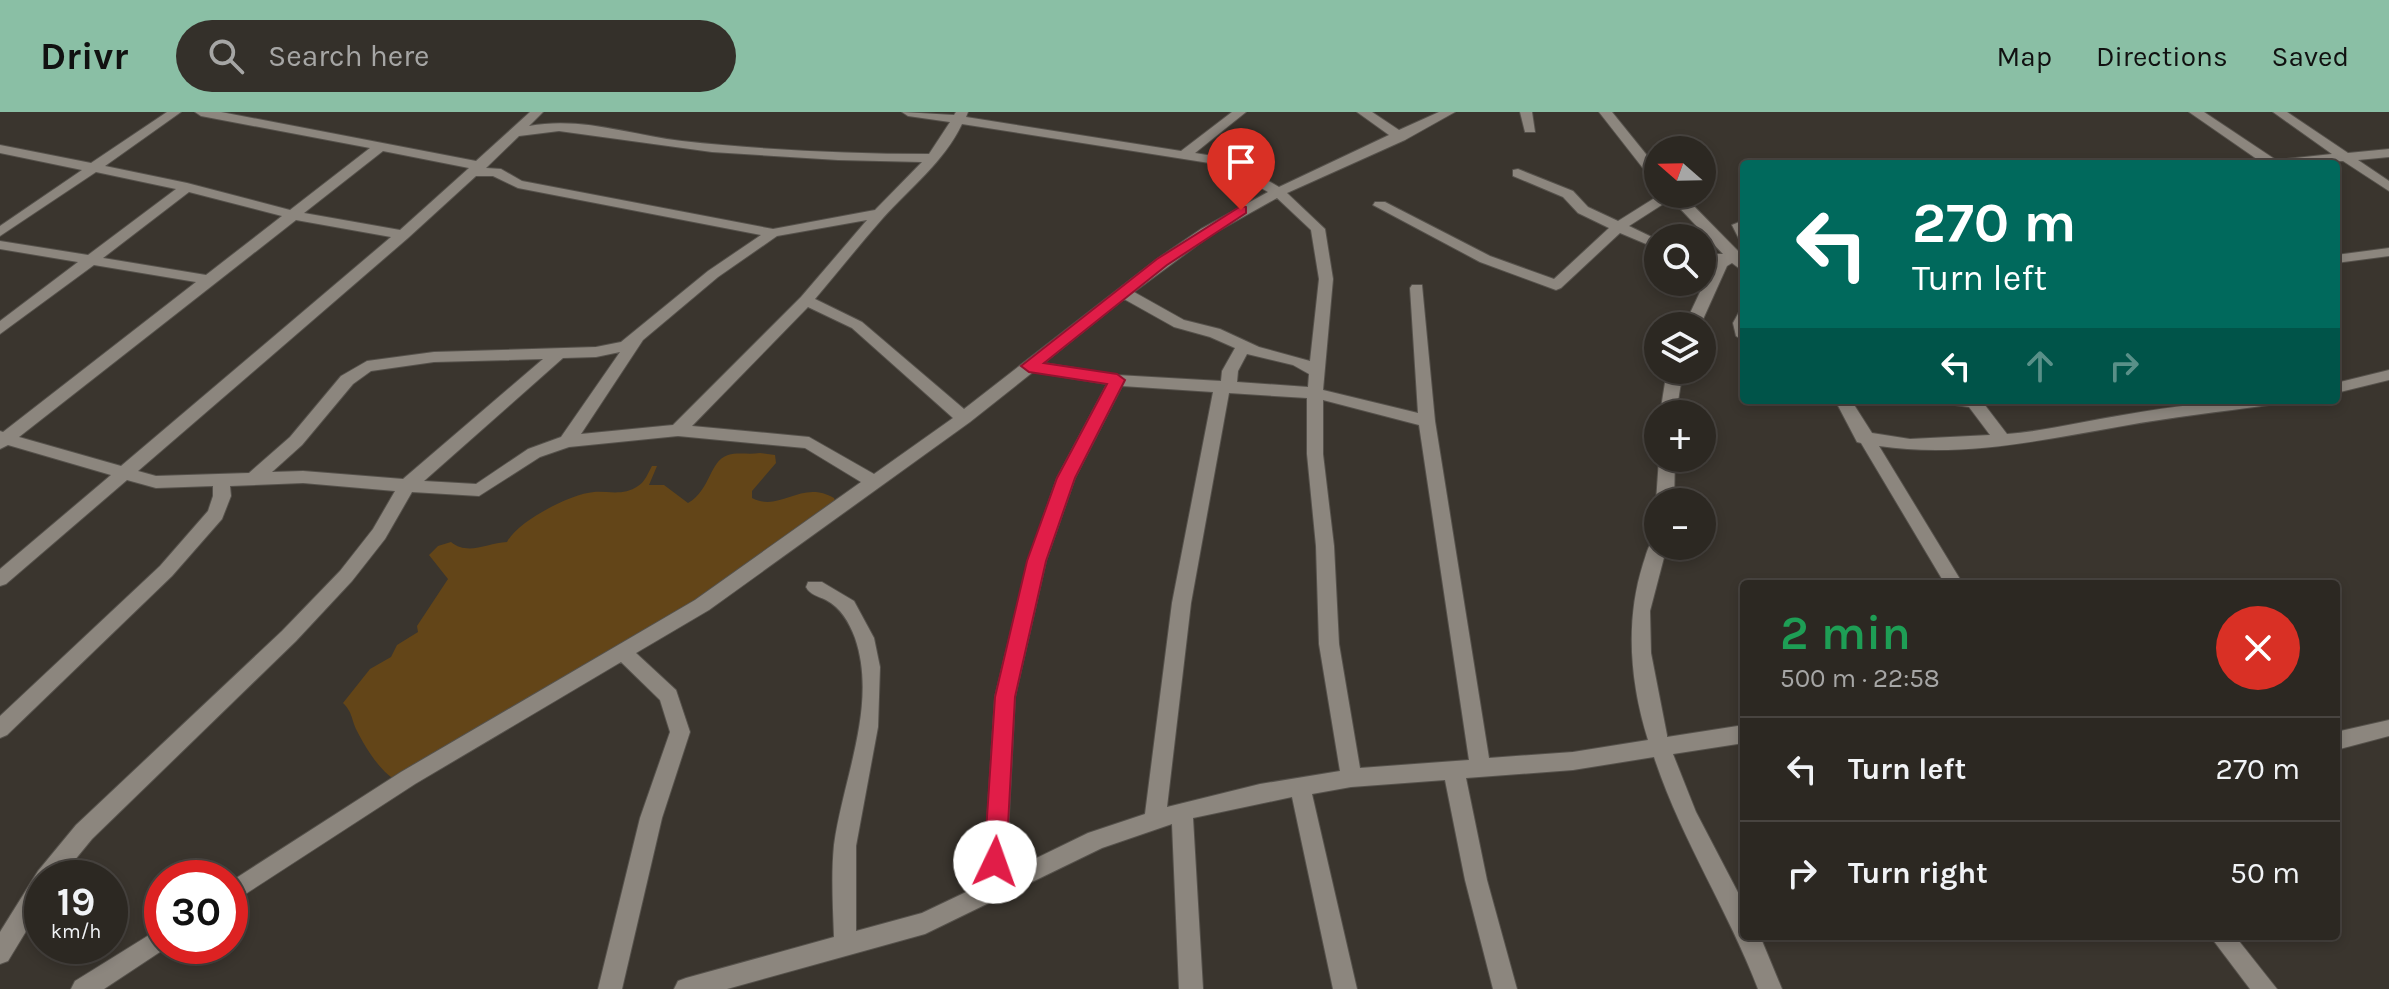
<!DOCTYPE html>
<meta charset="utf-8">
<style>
body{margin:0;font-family:Karla,sans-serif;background:#34302a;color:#f1f3f6;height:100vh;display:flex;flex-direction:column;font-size:30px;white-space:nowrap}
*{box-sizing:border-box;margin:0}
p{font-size:26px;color:#a6a6a5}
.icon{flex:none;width:44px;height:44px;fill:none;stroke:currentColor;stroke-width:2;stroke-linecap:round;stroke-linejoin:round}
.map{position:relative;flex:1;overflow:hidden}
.side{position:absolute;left:1740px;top:468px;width:600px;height:360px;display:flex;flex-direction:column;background:#2c2822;border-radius:8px;box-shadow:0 4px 12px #0003,0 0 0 2px #484440}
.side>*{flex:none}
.banner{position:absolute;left:1740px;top:48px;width:600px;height:244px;border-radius:8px;box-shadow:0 4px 12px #0003,0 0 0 2px #484440;background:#00695c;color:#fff;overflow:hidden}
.needle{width:52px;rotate:290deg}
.tools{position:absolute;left:1644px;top:24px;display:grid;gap:16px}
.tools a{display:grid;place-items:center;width:72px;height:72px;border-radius:50%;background:#2c2822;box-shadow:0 4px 12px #0003,0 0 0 2px #484440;font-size:40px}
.speed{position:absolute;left:24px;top:748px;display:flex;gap:16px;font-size:40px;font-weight:700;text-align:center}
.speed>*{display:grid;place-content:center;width:104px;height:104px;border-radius:50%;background:#2c2822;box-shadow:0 4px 12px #0003,0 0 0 2px #484440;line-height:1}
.speed small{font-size:20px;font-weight:400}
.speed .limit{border:12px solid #d22;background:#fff;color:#111}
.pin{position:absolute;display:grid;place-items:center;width:68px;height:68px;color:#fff;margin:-82px -34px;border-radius:50% 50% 50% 0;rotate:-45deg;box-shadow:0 0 8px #0007}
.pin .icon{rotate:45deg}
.me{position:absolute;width:88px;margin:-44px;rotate:3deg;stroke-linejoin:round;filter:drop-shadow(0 0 6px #0008)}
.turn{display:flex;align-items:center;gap:28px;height:168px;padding:0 40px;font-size:36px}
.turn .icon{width:104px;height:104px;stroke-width:2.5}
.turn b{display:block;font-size:56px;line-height:68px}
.lanes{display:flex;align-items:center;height:76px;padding:0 40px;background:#0003;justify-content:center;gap:40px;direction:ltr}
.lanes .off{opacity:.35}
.round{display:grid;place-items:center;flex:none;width:84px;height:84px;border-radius:42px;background:#34302a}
.overview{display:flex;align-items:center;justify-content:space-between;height:136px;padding:0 40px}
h1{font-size:48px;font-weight:600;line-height:60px;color:#1e9e55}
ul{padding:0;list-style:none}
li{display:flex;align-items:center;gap:24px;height:104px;padding:0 40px;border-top:2px solid #484440}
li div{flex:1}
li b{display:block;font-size:30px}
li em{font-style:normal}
header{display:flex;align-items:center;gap:48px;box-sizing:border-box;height:112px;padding:0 40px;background:#8abfa5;color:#111}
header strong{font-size:38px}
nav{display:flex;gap:44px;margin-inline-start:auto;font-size:28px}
.search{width:560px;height:72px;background:#34302a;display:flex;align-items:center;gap:20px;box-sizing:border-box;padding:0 28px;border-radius:44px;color:#a6a6a5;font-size:30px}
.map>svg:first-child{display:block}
.green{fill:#634518}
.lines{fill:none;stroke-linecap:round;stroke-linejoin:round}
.minor-casing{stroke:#55514b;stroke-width:2}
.minor{fill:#8c867e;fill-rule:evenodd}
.route{fill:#e11d48;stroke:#92132f;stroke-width:2}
</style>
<header>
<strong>Drivr</strong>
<div class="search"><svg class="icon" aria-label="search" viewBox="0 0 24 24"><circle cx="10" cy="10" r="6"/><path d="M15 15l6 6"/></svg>Search here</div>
<nav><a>Map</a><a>Directions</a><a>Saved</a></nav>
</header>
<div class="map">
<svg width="2389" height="877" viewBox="0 0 2389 877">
<rect width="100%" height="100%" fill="#3a352e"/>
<path class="green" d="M760,341L775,343L776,351L752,379V386C780,401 801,367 834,386L837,397L701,493L401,671C383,664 366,637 357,619C351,607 353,601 343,591L370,557L391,545L397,533L418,520L417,514L448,467L429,443L438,434L451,430C468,444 487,431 507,430C518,409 570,382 594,380C609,379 624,384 638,374C645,370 648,361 652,354H657L649,373H664L688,391C711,378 709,349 728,343C738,340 749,343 760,341Z"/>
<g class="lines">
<defs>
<g id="minor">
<path d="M167,0H181L105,54L187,71L290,98L370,36L201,4L195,0H221L476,49L530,0H543L529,14C581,4 631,23 682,29C764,38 846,42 929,42L950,10L908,4L902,0L954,3L956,0H968L966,5L1181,39L1232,0H1246L1195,41L1231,47L1279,75L1389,23L1357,0H1372L1399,18L1439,0H1455L1405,28L1287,81L1325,117L1333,167L1323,278L1418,301L1410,176L1412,173H1422L1435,309L1489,646L1573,640L1648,628C1630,571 1625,509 1643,452C1647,442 1647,431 1658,427V434H1667L1650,499L1651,541L1667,623V625L1744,613V631L1673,642L1696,700L1744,792V824H1760L1782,877H1758C1728,798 1681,727 1654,645L1573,658L1466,666L1487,768L1517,877H1493L1465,768L1445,668L1351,675L1312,682L1357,877H1333L1292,685L1193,706L1203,877H1179L1172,712L1102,736L925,822L727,877H674L678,869L686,866L834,825C833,795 831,763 834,733C843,666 878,593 855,526C849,510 841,496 826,488C818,484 810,483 806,475L808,470H822L854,489L874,526L880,555L878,615L856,734V819L922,801L983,772L995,585L1028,449L1057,366L1107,272L1033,260L970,310L709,498L636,541L676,578L690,620L662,706L622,877H598L640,706L670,620L660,588L621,550L415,672L230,792V770L401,660L695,488L861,370L805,336L678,324L569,335L540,345L479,384L412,380L385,427L352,469L296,529L92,727L60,766H42V793L8,849L0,852V820L38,759L76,713L282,519L340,459L373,417L395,379L303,371L230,374L231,384L222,407L172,464L7,623L0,626V604L160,454L208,399L213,384V374L156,376L127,368L6,472L0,474V457L111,363L8,333L0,337V319L3,320L196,170L94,153L0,222V209L78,150L0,137V129L88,143L176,77L96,60L0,124V114L82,58L0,41V33L91,51ZM962,12L1222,53L1268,80L1201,117L1157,147L964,297L862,210L815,187C838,160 860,132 883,106C910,76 944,50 962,12ZM559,19L712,40L838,48L922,50L875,98L773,117L522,69L501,57L486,56L519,24ZM383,39L469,56L400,118L304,101ZM476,64H493L518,76L761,123L708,159L621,230L596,235L434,240L367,249L341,264L290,325L249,361L156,364L138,359L408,126ZM189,80L282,104L206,163L103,146ZM1277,86L1311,118L1319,167L1310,249L1259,235L1220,217L1184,208L1134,180L1211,123ZM296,108L391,125L121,354L19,325ZM867,108L801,185L673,313L581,322L643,228L718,165L777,124ZM1124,187L1174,215L1210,225L1235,236L1222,259L1221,269L1117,263L1044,251ZM808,195L852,216L953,306L874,362L809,325L692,314ZM620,240L561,325L528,337L476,372L424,369L563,246L596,245ZM1247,242L1293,253L1309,262L1308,275L1237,270L1238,259ZM543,247L403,367L303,359L272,360L302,333L353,272L371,259L434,250ZM1122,274L1213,280L1172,491L1145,702L1088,721L1006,761L1015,585L1046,449L1075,366ZM1229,281L1307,286V342L1316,434L1319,532L1340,659L1260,672L1167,695L1191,491ZM1323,288L1419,313L1469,648L1360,656L1339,532L1334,434L1323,342Z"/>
<polygon points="1520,0 1532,0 1535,20 1525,20"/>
<polygon points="1599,0 1612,0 1658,57 1658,70 1653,69"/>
<polygon points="2189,0 2204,0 2276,48 2332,42 2273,0 2287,0 2348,41 2389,37 2389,45 2358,48 2389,69 2389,79 2343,49 2264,52"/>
<polygon points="1518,57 1573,79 1588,95 1618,109 1661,82 1682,82 1740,141 1744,147 1744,160 1732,151 1727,154 1700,214 1684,214 1700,180 1672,178 1665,170 1705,170 1713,152 1702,150 1702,142 1723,142 1671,87 1629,114 1658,128 1658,137 1620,121 1561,176 1556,178 1480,150 1373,93 1375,90 1385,90 1490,144 1554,167 1609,116 1578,101 1563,85 1513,64 1513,58"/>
<polygon points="1744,108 1744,128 1739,127 1732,113"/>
<polygon points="2389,136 2389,144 2336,151 2336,143"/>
<polygon points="1744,198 1744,229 1736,224 1733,211 1739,200"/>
<polygon points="1667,258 1683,258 1676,302 1660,302"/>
<polygon points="2389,258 2389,268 2336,281 2336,271"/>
<path d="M1835,288H1851L1872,321L1910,327L1990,323L1969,295L1948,292L1946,288H1981L2007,322C2046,319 2084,309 2123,303C2174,294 2225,288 2277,288L2269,293C2220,300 2171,305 2123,314C2043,328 1961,346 1879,334L1963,472H1945L1861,331L1857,330Z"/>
<polygon points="1659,346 1675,346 1674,390 1658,390 1658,393 1656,390"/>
<polygon points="2389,608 2389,624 2336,638 2336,620"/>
<polygon points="162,815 162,834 169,834 104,877 71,877 75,869"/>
<polygon points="2210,824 2235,824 2277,877 2250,877"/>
</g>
</defs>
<use href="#minor" class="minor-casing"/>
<use href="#minor" class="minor"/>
</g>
<polygon class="route" points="1241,94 1246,95 1246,101 1167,153 1044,251 1117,262 1125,268 1075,366 1046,449 1015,585 1006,750 1003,757 995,760 987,757 984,750 995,585 1027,449 1057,366 1107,272 1029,260 1021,254 1157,147"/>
</svg>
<div class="tools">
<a><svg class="needle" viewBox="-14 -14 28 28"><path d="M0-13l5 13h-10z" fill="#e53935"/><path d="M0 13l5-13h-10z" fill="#a6a6a5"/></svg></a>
<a><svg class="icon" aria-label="search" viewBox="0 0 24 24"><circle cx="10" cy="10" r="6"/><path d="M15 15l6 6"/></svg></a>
<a><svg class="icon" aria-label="layers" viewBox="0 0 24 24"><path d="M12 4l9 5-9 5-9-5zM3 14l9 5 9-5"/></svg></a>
<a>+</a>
<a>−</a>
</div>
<div class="speed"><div>19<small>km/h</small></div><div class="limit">30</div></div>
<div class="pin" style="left:1241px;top:98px;background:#d93025"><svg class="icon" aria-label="arrive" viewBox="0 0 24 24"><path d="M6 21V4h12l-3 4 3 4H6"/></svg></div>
<svg class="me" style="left:995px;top:750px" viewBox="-20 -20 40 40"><circle r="19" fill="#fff"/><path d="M0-13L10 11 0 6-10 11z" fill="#e11d48"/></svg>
<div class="banner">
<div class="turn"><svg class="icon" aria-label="left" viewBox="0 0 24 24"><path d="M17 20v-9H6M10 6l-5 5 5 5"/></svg><div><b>270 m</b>Turn left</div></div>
<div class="lanes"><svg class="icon" aria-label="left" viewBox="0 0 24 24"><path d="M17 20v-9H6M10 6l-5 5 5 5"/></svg><svg class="icon off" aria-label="ahead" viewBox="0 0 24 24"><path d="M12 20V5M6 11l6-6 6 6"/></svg><svg class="icon off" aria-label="right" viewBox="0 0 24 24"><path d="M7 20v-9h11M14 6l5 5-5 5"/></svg></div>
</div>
<section class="side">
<div class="overview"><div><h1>2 min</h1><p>500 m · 22:58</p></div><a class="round" style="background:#d93025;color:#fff"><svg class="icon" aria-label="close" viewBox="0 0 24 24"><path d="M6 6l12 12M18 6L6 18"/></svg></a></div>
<ul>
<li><svg class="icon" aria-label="left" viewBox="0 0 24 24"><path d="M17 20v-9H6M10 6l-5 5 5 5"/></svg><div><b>Turn left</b></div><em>270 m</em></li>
<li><svg class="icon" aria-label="right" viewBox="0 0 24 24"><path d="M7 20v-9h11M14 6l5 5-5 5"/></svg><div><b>Turn right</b></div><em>50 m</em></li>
</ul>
</section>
</div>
